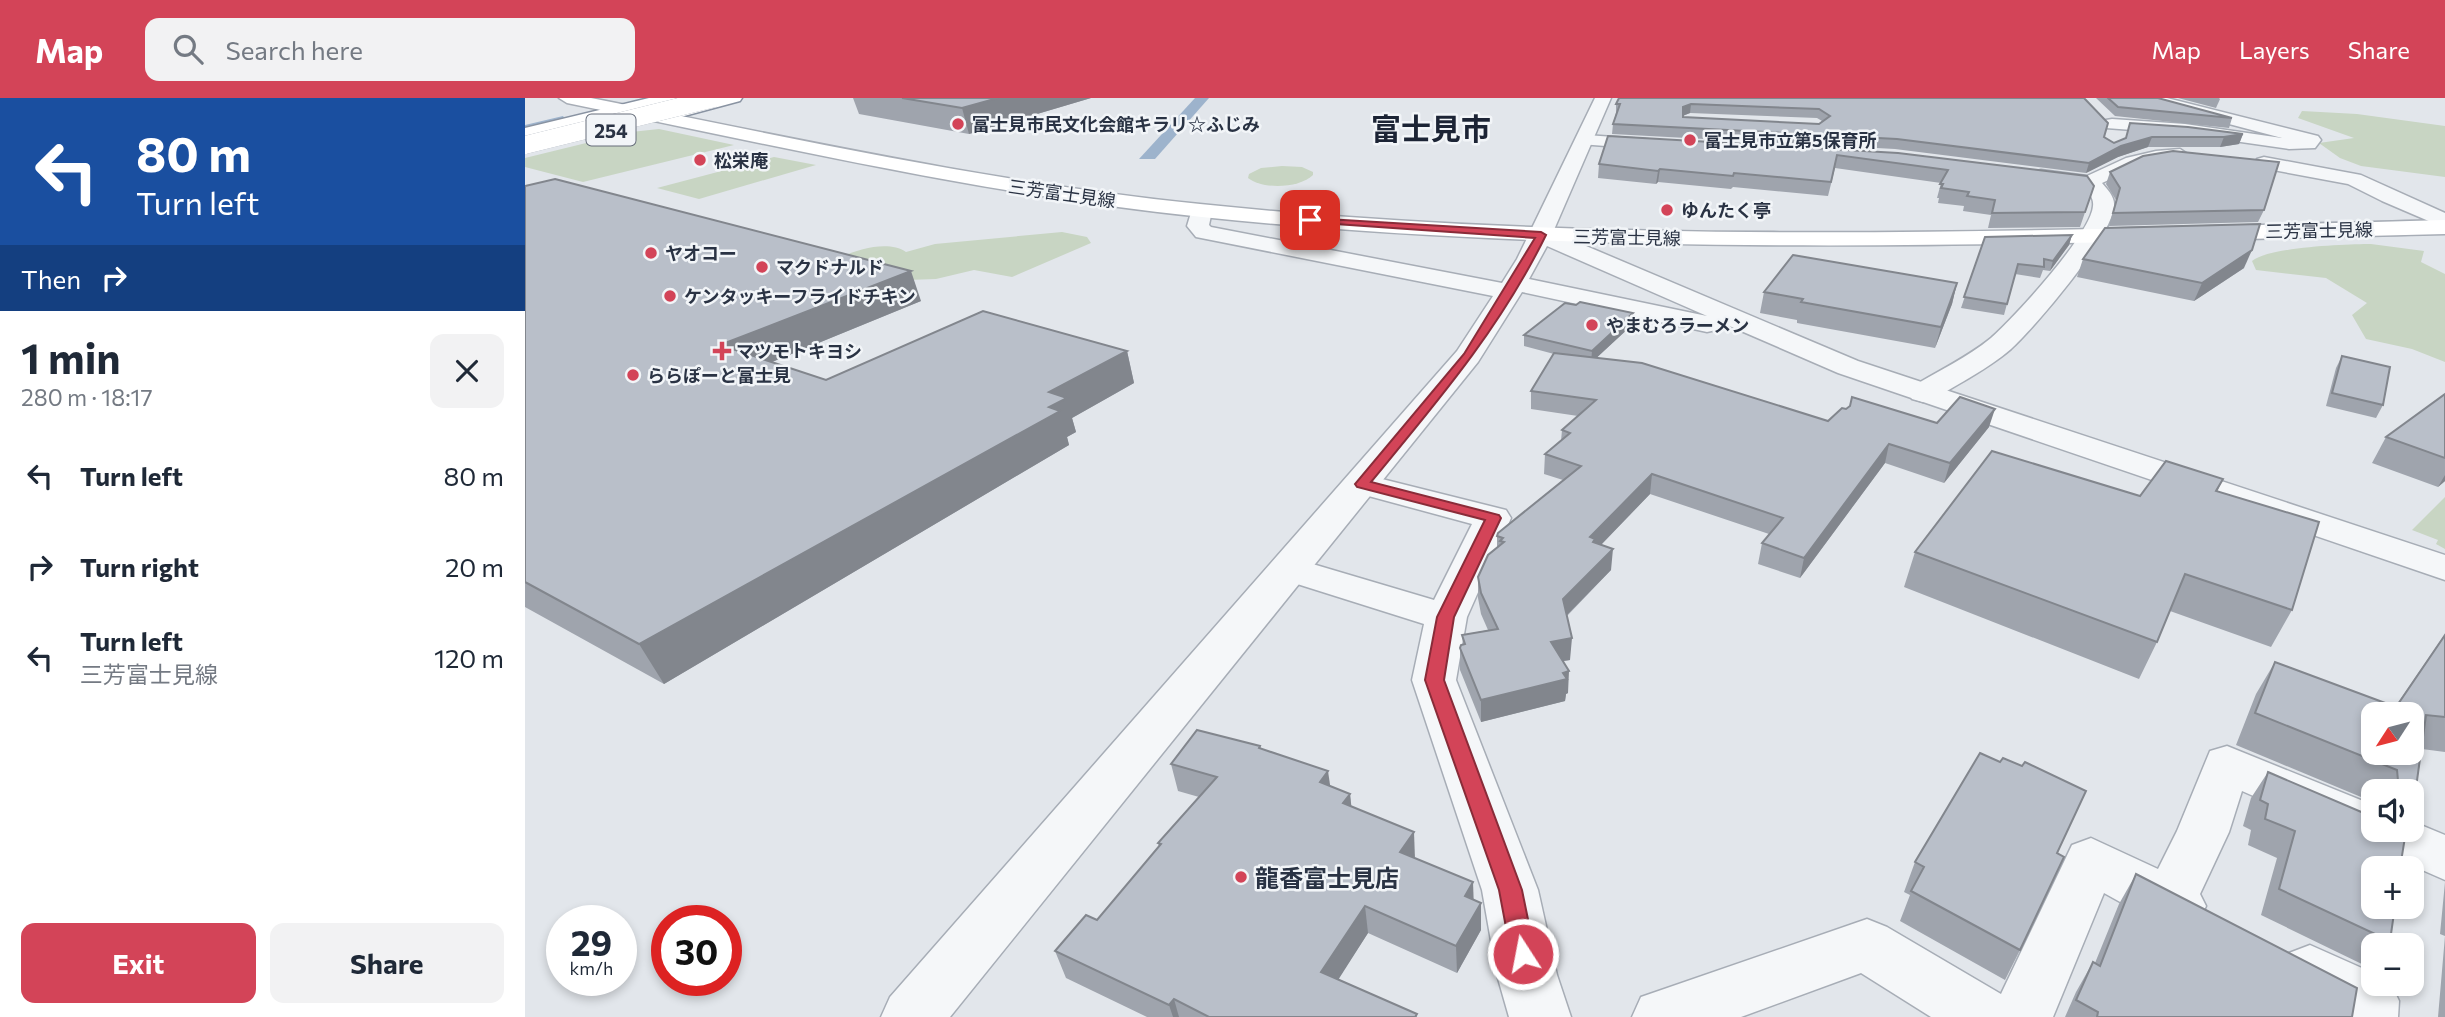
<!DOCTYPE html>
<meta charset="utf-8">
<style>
body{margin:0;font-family:Commissioner,"Noto Sans JP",sans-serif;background:#f2f2f3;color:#1f2937;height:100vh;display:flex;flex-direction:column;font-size:26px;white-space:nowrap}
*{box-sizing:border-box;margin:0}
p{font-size:23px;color:#747a83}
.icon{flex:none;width:38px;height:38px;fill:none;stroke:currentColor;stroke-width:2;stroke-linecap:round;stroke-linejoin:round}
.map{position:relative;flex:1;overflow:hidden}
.panel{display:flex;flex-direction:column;background:#fff;width:525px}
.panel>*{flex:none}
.banner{background:#1a4fa0;color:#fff;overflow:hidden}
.needle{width:46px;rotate:234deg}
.buttons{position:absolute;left:1836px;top:604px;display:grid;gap:14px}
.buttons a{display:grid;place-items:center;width:63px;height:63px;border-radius:14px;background:#fff;box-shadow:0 4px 10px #0003;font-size:35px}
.speed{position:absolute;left:21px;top:807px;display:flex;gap:14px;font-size:35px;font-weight:700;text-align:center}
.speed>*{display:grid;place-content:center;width:91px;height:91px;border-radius:50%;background:#fff;box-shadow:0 4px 10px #0003;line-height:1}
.speed small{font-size:18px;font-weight:400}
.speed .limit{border:10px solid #d22;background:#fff;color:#111}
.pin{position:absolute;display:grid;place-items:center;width:60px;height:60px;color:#fff;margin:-30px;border-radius:14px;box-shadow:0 4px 10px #0006}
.me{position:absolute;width:77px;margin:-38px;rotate:349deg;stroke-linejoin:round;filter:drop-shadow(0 0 5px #0008)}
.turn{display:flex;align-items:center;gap:24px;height:147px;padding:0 21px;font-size:32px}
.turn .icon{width:91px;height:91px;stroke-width:2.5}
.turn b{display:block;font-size:49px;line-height:60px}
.then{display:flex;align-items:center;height:66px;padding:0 21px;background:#0003;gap:14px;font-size:26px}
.round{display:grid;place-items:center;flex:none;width:74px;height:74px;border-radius:14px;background:#f2f2f3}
.headline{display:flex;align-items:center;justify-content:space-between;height:119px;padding:0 21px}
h1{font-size:42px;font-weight:700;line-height:52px}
.button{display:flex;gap:14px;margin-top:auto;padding:14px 21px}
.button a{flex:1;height:80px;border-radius:14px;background:#d34458;color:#fff;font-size:28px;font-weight:700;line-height:80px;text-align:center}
.button a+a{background:#f2f2f3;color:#1f2937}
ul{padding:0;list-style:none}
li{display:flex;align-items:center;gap:21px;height:91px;padding:0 21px}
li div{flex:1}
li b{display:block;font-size:26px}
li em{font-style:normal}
header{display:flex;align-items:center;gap:42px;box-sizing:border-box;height:98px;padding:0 35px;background:#d34458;color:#fff}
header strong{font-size:33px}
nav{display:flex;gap:38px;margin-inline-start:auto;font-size:24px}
.search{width:490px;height:63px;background:#f2f2f3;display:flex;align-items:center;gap:18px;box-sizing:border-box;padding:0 24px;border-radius:14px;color:#747a83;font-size:26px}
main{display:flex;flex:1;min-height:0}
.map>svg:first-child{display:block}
.green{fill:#c8d5c3}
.water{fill:#9db3cc}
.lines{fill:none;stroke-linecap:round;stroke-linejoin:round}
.stream{fill:#9db3cc;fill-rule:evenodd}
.minor-casing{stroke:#a7adb6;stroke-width:3}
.tertiary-casing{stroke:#a7adb6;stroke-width:3}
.secondary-casing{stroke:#a7adb6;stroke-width:3}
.trunk-casing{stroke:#8993a2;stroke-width:3}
.minor{fill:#f5f7f9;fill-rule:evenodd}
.tertiary{fill:#f5f7f9;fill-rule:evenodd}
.secondary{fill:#fff;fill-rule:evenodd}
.trunk{fill:#fff;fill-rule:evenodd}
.trunk-bridge-casing{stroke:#8993a2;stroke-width:18;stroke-linecap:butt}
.trunk-bridge{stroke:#fff;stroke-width:18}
.wall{fill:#9fa4ad;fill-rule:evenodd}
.shaded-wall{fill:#82868d}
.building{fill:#b9bfc9;stroke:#82868d;stroke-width:2;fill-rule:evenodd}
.route{fill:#d34458;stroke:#892c39;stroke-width:2}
.poi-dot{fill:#d34458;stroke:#f2f5f8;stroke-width:2.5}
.labels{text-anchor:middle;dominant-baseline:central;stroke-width:5;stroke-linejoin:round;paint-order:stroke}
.far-poi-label{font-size:18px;font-weight:bold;fill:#2a3344;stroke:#f2f5f8;text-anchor:start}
.far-street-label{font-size:18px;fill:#2a3344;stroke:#f2f5f8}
.shield{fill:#f2f5f8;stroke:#666d7a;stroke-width:2}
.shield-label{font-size:19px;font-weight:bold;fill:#2a3344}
.near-poi-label{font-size:24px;font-weight:bold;fill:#2a3344;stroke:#f2f5f8;text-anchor:start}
.far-town-label{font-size:30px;font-weight:bold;fill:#1c2435;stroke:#f2f5f8}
</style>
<header>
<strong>Map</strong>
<div class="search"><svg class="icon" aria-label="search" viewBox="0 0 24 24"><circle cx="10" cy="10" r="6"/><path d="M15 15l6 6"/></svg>Search here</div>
<nav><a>Map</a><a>Layers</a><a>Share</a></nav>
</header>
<main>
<section class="panel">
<div class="banner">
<div class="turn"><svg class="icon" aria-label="left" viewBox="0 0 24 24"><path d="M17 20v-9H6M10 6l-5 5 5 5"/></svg><div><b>80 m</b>Turn left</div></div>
<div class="then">Then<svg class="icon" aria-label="right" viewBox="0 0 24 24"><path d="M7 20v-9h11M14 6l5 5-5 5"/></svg></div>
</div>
<div class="headline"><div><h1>1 min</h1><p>280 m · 18:17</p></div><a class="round"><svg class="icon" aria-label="close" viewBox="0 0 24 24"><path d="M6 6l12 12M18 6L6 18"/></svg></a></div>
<ul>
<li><svg class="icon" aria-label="left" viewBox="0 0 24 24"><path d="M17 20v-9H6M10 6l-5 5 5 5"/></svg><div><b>Turn left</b></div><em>80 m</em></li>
<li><svg class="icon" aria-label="right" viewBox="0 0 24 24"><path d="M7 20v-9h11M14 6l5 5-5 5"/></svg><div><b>Turn right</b></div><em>20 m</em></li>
<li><svg class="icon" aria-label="left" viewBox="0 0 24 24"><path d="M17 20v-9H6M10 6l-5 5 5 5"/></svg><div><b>Turn left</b><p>三芳富士見線</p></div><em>120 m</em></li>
</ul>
<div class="button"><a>Exit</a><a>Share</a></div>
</section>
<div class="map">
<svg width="1920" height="919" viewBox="0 0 1920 919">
<rect width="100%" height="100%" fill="#e2e6eb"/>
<g class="green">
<polygon points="1777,13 1832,16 1920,28 1920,79 1836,68 1815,60 1794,45 1829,40 1773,20"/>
<polygon points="134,31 209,47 58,84 0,69 0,60 106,34"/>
<polygon points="249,59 291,67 174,101 132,90"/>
<path d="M757,68L777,69L788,74V77C775,90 738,92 723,80L724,76L736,70Z"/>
<path d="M537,134L562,139L566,145L487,179L449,172L411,181L382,182L363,170L364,166L354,169L319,158C336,150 365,143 381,154L410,146Z"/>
<path d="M1846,146L1899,153L1896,164L1920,176V264L1887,251L1841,241L1827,217L1842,205L1801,180L1731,172L1727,163C1744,149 1821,146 1846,146Z"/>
<polygon points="1920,399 1920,451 1911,446 1913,442 1887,432"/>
</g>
<polygon class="water" points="670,0 684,0 630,61 614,61"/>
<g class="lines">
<polygon class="stream" points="38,18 40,21 0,31 0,27"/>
<defs>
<g id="minor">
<polygon points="1615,0 1642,0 1793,38 1796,42 1790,50 1764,51 1660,36 1581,30 1579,26 1581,22 1587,21 1660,26 1757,40 1617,3"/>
<polygon points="1061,37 1132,42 1141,47 1132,52 1055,46 1052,42 1055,38"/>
<path d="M1655,51L1664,57L1662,61L1614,68L1577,85C1583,92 1590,99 1589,108C1588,138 1509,230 1486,251C1463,271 1434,285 1409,301L1398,304L1387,301L1383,295L1387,289C1413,273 1443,259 1466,240C1489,220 1566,136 1568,108C1569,100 1564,95 1559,89L1509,82L1506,78L1509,74L1516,72L1562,78L1601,60L1631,53Z"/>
<polygon points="1739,59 1836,77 1920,115 1920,130 1857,103 1823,86 1732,69 1730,65 1732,61"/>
<polygon points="837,376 981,412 986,420 942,519 931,582 1013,792 1032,877 1046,919 984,919 972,877 957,792 887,582 899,526 750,479 744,471 750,463 764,459 909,502 947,426 825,393 820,386 825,379"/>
<polygon points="1702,648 1848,707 1848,732 1886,732 1886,723 1920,737 1920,782 1717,693 1704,734 1675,796 1681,808 1673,825 1653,832 1633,825 1579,795 1528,919 1406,919 1336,875 1216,919 1107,919 1116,899 1342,821 1362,829 1476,896 1547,747 1566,740 1633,771 1652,733 1685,653"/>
<polygon points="1785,847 1848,875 1848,886 1866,886 1874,903 1873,919 1811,919 1764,893 1755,874 1764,855"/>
</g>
<path id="tertiary" d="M1070,0H1086L1028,134L1333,263L1920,457V482L1313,275L1193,223L1195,226L1191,232L1182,234L997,194L953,264L425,919H356L365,899L932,253L968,198L671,139L662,128L668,108H684L687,113L684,127L686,129L977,185L992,161ZM1022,148L1182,218L1004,181Z"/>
<path id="secondary" d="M34,0H66C268,40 469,85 675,106C1088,149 1505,133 1920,122V136C1506,146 1090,162 677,119C463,97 253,48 42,5Z"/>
<g id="trunk">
<polygon points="124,0 151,0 149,3 0,40 0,30"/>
<polygon points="191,0 217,0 215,3 148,21 140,16 142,13"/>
</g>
</defs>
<use href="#minor" class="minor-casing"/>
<use href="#tertiary" class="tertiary-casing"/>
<use href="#secondary" class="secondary-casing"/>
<use href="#trunk" class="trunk-casing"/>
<use href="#minor" class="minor"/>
<use href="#tertiary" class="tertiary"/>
<use href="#secondary" class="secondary"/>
<use href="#trunk" class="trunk"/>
<defs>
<polyline id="trunk-bridge" points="0,47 190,0"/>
</defs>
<use href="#trunk-bridge" class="trunk-bridge-casing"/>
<use href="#trunk-bridge" class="trunk-bridge"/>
</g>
<g class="wall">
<polygon points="328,0 566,0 444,36 334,16"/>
<path d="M1559,0L1579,39L1589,45L1600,40L1718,36L1714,46L1695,49H1623L1593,59L1561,75L1370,51L1087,36L1088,26L1091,15V6ZM1165,15L1292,20L1297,23L1294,26L1158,19V18Z"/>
<polygon points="1571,0 1633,0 1707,20 1704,30 1590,18"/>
<polygon points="1653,0 1694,0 1695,1 1691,10"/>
<polygon points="1373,55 1569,88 1555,129 1463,130 1466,117 1438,113 1439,108 1413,105 1414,100 1412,100 1416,85 1310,70 1303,98 1208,89 1206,91 1133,84 1131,86 1073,80 1074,66"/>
<polygon points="1585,74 1739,112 1733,124 1584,128 1591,102 1581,86"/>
<polygon points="0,88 396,203 247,264 301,282 602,253 609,285 547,320 551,334 542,339 544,347 139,586 0,509"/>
<polygon points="1547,137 1544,147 1525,173 1518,172 1515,180 1490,176 1479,217 1436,210 1460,139"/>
<polygon points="1558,161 1719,170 1669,203 1552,179"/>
<polygon points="1432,185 1427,206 1410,250 1272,225 1272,222 1235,215 1239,194"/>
<polygon points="1108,215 1107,227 1071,260 1303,323 1321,311 1412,325 1464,329 1419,385 1360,365 1275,480 1233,466 1237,445 1244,436 1125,396 1076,447 1086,472 1042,518 1045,562 1038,563 1043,595 1041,596 1040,603 956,624 935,572 935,550 938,546 937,537 963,532 956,516 953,500 953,479 972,450 972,438 1038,382 1019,376 1020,356 1036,343 1037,332 1053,318 1006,311 1006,293 1029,256 999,248 999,237"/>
<polygon points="1817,258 1858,307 1851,320 1801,308 1811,270"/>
<polygon points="1920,296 1920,383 1913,389 1847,365 1861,339"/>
<polygon points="1698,381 1692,394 1767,512 1746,549 1645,513 1632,544 1614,581 1379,489 1390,454 1615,398"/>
<polygon points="1920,536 1920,654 1897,651 1890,697 1886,702 1886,693 1848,693 1848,704 1711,647 1731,596 1750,564 1870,609"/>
<polygon points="735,648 736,651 805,688 825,696 826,708 890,761 948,802 956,832 932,875 843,835 813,881 892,916 892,919 622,919 541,880 530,853 572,822 634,749 633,745 674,699 653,693 646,666"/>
<polygon points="1743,674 1865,843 1862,847 1848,847 1848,863 1843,869 1736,817 1752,760 1723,747 1726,732 1718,728 1726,700"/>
<polygon points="1532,755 1495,852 1480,882 1375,823 1385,797 1379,794 1390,764"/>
<polygon points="1611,776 1827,919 1540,919 1551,894 1568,864 1570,865 1594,806"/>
<polygon points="1920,784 1920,919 1913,919 1920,838 1915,836"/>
</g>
<g class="shaded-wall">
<polygon points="473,0 566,0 444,36 437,10"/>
<polygon points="1166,6 1165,15 1157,18 1158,9"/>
<polygon points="1718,36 1714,46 1695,49 1699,39"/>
<polygon points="1627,39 1623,49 1593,59 1561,75 1564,65 1596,48"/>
<polygon points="1135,71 1133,84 1131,86 1133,73"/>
<polygon points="1547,137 1544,147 1525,173 1528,163"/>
<polygon points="1727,152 1719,170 1669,203 1677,185"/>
<polygon points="386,173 396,203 210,279 195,247"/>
<polygon points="1432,185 1427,206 1410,250 1416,229"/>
<polygon points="1108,215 1107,227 1066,265 1067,253"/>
<polygon points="602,253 609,285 547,320 551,334 542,339 544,347 139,586 114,546 524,309 524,294"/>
<polygon points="1470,311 1464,329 1419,385 1425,365"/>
<polygon points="1364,346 1360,365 1275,480 1279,460"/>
<polygon points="1127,376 1125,396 1069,454 1065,439"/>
<polygon points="1920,377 1920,383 1913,389"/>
<polygon points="1088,451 1086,472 1037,522 1038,501"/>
<polygon points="1047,540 1045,562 1025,565 1026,544"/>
<polygon points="1044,573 1043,595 1041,596 1040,603 956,624 956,602"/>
<polygon points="803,673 807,700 795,684"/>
<polygon points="825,696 828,723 818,705"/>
<polygon points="889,734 890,761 875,754"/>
<polygon points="948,784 949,811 940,798"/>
<polygon points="956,805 956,832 932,875 931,848"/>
<polygon points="840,808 843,835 801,901 796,874"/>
<polygon points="649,901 654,919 648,919 644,907"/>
</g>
<g class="building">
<polygon points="377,0 473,0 437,10"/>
<path d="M1094,0H1559L1583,25L1579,39L1589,45L1601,40L1605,25L1663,29L1718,36L1699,39H1627L1596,48L1564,65L1372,41L1088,26L1095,6H1091ZM1166,6L1294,11L1305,18L1294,26L1158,19V9Z"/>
<polygon points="1583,0 1633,0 1707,20 1593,9"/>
<polygon points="1083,38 1373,55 1562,78 1569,88 1560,114 1467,115 1470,102 1442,98 1444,94 1416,90 1418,86 1415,86 1423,72 1312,57 1306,84 1209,75 1208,78 1135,71 1133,73 1074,66"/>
<polygon points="1648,53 1754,64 1739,112 1588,115 1595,90 1585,74 1618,58"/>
<polygon points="30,81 386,173 195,247 301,282 458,213 602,253 524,294 542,300 524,309 535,313 114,546 0,484 0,88"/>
<polygon points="1735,126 1727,152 1677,185 1558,161 1580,130"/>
<polygon points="1547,137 1528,163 1519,161 1519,169 1493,166 1482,206 1439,199 1460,139"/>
<polygon points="1268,157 1432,185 1416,229 1276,204 1278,201 1239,194"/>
<polygon points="1055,204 1108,215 1067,253 999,237 1040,205 1051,207"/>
<polygon points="1029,255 1117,265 1303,323 1317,310 1321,311 1325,308 1327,299 1412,325 1435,299 1470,311 1425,365 1364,346 1279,460 1237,445 1258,420 1127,376 1065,439 1070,441 1068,444 1088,451 1038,501 1047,540 1026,544 1044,573 1038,575 1042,581 956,602 935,550 936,547 940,546 937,537 973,531 956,495 953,479 963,457 979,444 975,443 978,440 972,438 973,435 1056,368 1020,356 1045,335 1037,332 1071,302 1006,293"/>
<polygon points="1817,258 1865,269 1858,307 1807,295"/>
<polygon points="1920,296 1920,360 1861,339"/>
<polygon points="1467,353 1615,398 1641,363 1698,381 1691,393 1794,424 1767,512 1660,476 1632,544 1390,454"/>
<path d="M1920,537V619L1901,617L1890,697H1886V693H1874L1872,672L1730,615L1750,564L1871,609ZM1848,616H1886V654H1848Z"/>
<polygon points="672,632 735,648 734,650 803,673 795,684 825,696 818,705 889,734 875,754 948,784 940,798 956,805 931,848 840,808 796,874 892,916 890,919 684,919 649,901 644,907 530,853 561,817 572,822 636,746 633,745 692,679 646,666"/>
<polygon points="1455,655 1475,664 1478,660 1497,668 1500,664 1561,693 1532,755 1539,759 1495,852 1386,793 1399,769 1390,764"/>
<polygon points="1743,674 1848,719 1848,732 1878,732 1881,733 1875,770 1848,770 1848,808 1870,808 1865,843 1754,791 1770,733 1740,721 1743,706 1735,702"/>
<polygon points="1611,776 1832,890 1827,919 1572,919 1573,914 1551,902 1568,864 1575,868"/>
</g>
<path class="route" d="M785,120L1016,134L1021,137C975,231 912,304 846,384L974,417L976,420L929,519L919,582L997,792L1010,856L1007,863L998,866L990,863L986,856L974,792L900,582L912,519L960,422L832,389L830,386L939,256L1010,140L782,124L781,122Z"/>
<g class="poi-dot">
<circle cx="433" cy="26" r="7"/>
<circle cx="1165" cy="42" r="7"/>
<circle cx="175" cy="62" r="7"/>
<circle cx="1142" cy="112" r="7"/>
<circle cx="126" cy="155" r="7"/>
<circle cx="237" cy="169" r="7"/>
<circle cx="145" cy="198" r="7"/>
<circle cx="1067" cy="227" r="7"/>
<path d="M193.5 242.5h7v7h7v7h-7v7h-7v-7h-7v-7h7z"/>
<circle cx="108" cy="277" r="7"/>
<circle cx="716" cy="779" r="7"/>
</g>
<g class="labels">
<g class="far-poi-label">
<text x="447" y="26">富士見市民文化会館キラリ☆ふじみ</text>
<text x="1179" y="42">富士見市立第5保育所</text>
<text x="189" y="62">松栄庵</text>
<text x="1156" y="112">ゆんたく亭</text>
<text x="140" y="155">ヤオコー</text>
<text x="251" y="169">マクドナルド</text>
<text x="159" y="198">ケンタッキーフライドチキン</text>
<text x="1081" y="227">やまむろラーメン</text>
<text x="211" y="253">マツモトキヨシ</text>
<text x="122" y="277">ららぽーと富士見</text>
</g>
<g class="far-street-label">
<text transform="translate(537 95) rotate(8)">三芳富士見線</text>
<text transform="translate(1794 132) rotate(-1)">三芳富士見線</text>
<text transform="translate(1102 139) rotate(1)">三芳富士見線</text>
</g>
<rect class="shield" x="61.5" y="16.5" width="49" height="31" rx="5"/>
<g class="shield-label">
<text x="86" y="32">254</text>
</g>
<g class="near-poi-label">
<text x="730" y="779">龍香富士見店</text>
</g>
<g class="far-town-label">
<text x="906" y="29">富士見市</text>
</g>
</g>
</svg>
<div class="buttons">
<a><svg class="needle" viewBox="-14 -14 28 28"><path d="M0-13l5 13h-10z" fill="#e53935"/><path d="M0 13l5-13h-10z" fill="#747a83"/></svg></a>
<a><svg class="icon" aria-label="sound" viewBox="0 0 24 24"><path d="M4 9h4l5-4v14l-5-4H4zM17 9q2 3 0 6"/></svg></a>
<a>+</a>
<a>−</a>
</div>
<div class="speed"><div>29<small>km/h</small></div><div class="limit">30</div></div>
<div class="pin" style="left:785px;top:122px;background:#d93025"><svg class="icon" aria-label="arrive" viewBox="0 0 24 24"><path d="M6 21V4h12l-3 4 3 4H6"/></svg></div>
<svg class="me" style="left:998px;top:856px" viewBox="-20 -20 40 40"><circle r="17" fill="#d34458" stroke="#fff" stroke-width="3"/><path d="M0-11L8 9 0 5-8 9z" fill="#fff"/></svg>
</div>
</main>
